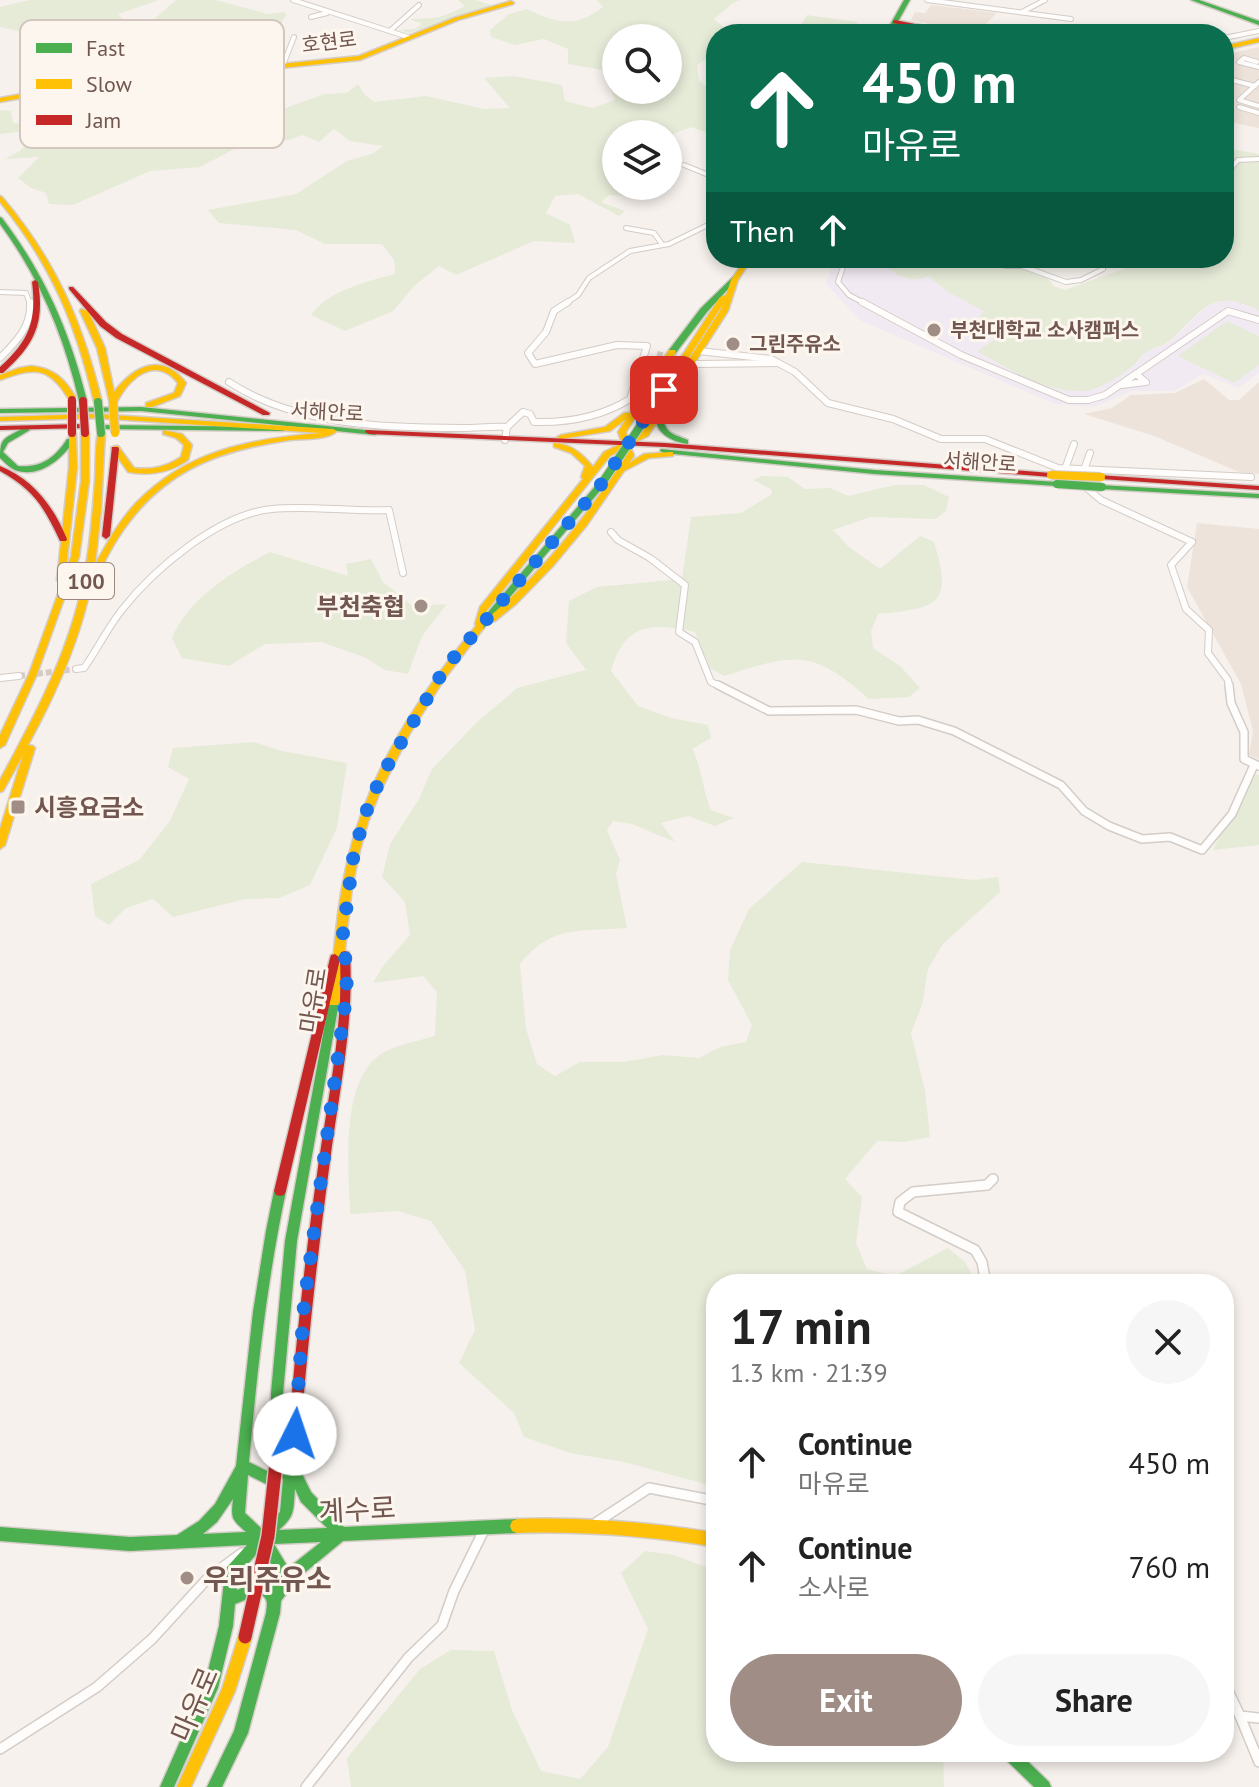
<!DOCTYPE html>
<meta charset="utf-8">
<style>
body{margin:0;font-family:"PT Sans","Noto Sans KR",sans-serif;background:#f6f6f6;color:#222;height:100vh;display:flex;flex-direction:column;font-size:30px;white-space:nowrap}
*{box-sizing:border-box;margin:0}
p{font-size:26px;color:#767676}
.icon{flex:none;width:44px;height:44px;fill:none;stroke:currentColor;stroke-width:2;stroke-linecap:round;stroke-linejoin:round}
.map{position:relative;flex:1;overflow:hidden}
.details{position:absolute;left:706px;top:1274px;width:528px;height:488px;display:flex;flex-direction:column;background:#fff;border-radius:32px;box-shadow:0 4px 12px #0003}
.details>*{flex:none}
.top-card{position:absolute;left:706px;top:24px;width:528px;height:244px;border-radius:32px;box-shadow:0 4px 12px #0003;background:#0b6e4f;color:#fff;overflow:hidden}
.tools{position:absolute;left:602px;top:24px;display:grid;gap:16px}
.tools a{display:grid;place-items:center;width:80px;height:80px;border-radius:50%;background:#fff;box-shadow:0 4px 12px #0003;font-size:40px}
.pin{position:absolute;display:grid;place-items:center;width:68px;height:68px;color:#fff;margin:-34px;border-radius:16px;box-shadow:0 4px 12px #0006}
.me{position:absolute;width:88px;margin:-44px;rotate:4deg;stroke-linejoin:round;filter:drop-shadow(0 0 6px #0008)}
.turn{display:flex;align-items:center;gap:28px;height:168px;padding:0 24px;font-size:36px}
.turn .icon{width:104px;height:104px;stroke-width:2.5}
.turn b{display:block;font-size:56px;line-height:68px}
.then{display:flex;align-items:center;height:76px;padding:0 24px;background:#0003;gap:16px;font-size:30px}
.round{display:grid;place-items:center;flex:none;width:84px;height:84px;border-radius:42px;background:#f6f6f6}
.head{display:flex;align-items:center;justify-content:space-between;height:136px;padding:0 24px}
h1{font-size:48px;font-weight:600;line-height:60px}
.cta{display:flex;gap:16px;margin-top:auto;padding:16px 24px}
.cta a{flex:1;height:92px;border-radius:48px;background:#a08d86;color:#fff;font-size:32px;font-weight:600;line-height:92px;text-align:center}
.cta a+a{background:#f6f6f6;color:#222}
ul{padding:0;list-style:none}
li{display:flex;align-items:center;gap:24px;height:104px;padding:0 24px}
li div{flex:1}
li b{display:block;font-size:30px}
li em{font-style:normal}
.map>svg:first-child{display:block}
.residential{fill:#eee3db}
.education{fill:#f2eaf2}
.green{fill:#e6ebd8;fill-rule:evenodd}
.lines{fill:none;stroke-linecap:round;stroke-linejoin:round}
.street-tunnel{stroke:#d5cac5;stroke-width:6;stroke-dasharray:6 3;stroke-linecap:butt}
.street-far3-casing{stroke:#d3ccc7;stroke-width:6}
.street-far2-casing{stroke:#d3ccc7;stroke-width:8}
.street-far1-casing{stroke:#d3ccc7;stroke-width:10}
.street-casing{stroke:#d3ccc7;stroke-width:12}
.fast-casing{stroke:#d5cdc8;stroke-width:3}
.slow-casing{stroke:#d5cdc8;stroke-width:3}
.jam-casing{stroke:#d5cdc8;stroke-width:3}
.street-far3{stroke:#fefdfc;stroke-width:4}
.street-far2{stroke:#fefdfc;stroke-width:6}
.street-far1{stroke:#fefdfc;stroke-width:7}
.street{stroke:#fefdfc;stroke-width:9}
.fast{fill:#4caf50;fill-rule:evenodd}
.slow{fill:#ffc107;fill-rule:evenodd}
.jam{fill:#c62828;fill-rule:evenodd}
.fast-bridge-casing{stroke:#d5cdc8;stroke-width:10;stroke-linecap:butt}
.slow-bridge-casing{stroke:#d5cdc8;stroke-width:10;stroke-linecap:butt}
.jam-bridge-far1-casing{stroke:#d5cdc8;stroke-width:10;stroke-linecap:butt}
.jam-bridge-casing{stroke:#d5cdc8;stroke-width:16;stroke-linecap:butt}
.fast-bridge{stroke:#4caf50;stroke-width:8}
.slow-bridge{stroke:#ffc107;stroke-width:8}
.jam-bridge-far1{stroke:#c62828;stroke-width:8}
.jam-bridge{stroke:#c62828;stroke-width:13}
.route{stroke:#1a73e8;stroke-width:14;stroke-dasharray:0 25.2}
.poi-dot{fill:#a08d86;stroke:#fdf6ee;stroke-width:3}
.labels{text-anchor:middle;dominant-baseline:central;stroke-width:6;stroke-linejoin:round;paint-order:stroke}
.far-street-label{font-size:20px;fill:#71574f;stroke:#fdf6ee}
.far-poi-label{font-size:20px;font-weight:bold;fill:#71574f;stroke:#fdf6ee;text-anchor:start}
.shield{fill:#fdf6ee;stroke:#9b877f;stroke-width:2}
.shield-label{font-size:22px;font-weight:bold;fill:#71574f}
.poi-label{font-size:24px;font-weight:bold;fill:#71574f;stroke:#fdf6ee;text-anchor:end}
.street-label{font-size:24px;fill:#71574f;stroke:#fdf6ee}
.near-street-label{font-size:28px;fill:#71574f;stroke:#fdf6ee}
.near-poi-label{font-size:28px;font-weight:bold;fill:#71574f;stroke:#fdf6ee;text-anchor:start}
.key{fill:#fdf6ee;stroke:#d3c6be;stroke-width:2}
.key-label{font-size:22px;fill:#71574f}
</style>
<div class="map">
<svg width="1259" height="1787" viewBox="0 0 1259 1787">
<rect width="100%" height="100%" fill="#f6f1ec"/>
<g class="residential">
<polygon points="931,5 997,13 975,34 911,20 915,12 925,13"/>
<polygon points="1259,47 1259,128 1224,121 1224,55"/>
<polygon points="1204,379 1229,400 1239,400 1259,382 1259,474 1239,472 1154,436 1084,414 1112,408 1131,395 1175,393"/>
<polygon points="1197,523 1259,529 1259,759 1249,755 1253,731 1241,684 1187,587"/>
</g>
<polygon class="education" points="835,258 880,258 928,276 948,292 974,304 985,311 974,323 993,335 994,340 978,351 1009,369 1051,387 1132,368 1146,352 1169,343 1208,305 1226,299 1239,301 1259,311 1259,373 1238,388 1203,374 1174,391 1131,391 1094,407 1055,404 861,321 826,284"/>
<g class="green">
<polygon points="30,0 159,0 118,14 122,19 152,21 176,0 215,0 268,14 285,12 286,16 282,21 281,35 231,38 211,45 193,57 160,63 97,51 69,36 51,38 0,27 0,7"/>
<path d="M458,0H475L494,6L409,33L400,30L415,29L422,24L410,19C439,18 439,19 465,6Z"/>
<path d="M597,0H741L733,3L714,19L725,28L723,34H716V52L697,65L699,80L716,96V124H709L716,126V136L691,127L668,136L616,134V186H644L630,196L609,195L601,202L625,211L619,216L578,194L555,196L546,213L570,225L575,243L534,241L456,275L439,266L414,286L393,311L345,331L311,315C329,290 366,282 395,274L394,260L382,244H325L296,230L219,223L208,210L296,194L347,161L372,154L383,146L350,141L334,129L319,142L302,135L289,140L244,144L200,167L150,171L73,205L49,204L46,193L31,188L18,178L39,157L5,159L20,151L28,142L25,131L0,134V110L11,111L13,123C32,125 61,130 62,105L50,104L47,110L39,109V103L55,92L105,82L141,78L198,80L259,99L271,113L325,94L347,93L358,84L365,95L374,102L426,96L484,109L510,108L484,78L514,76L562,85L565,101L592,108L615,100L602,70L568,64V49L544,39L515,45L491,37L490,30L509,14L527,9C557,24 576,28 603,7ZM616,38H668V90H616Z"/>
<polygon points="807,15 857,22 857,34 796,34"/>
<path d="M1232,149L1259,154V311C1213,287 1205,308 1172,339C1165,346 1154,347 1145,353C1140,356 1138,362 1133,366C1124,374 1097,391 1085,391C1046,393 1009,369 977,351L994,340L993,335L973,325L984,311L948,292L928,276C911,285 891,274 880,259L1030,258L1054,286L1065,290L1129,267L1224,258V161Z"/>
<polygon points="1227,321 1259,336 1259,365 1234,383 1178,356"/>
<path d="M762,476L788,477L805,489L830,488L848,496L895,485H924L949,497L946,511L935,519L870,517L833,530L849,547L880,569L920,536L934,542C954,606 936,608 878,614L871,631L873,648L900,666L920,688L909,697L869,699C811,647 794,654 724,676L710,668L695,632C652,622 624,623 611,671L638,706L671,718L708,725L711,738L692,749C703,769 702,790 711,810L734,818L715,826L688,816L661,823L675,842L632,824L613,821L607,830L620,860L616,874L627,928C579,932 553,924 520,964L526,1029L537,1064L555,1076L580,1062H624L663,1055L699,1058L720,1047L746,1042L752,1025L728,980L730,950L749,909L802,862L974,880L998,877L1000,892L943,944L928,969L922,1005L911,1033L925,1091L930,1137L904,1142L877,1141L845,1179L862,1197L856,1243L867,1269L895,1276L948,1248L965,1262L977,1284H716V1487L624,1462L570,1453L524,1437L514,1413L459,1363L475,1330L465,1271L431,1221L398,1211L350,1214C349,1170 339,1082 381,1054C395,1045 418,1041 435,1036L437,992L423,976L373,983L383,966L410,935L405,902L382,877L390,844L419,799L432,769L475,724L517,688L586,670L566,643L569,601L597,587L682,579L691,517L741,513L772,494L771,489L753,480Z"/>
<path d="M270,552L348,576L346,564L371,559L383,582L413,606L447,604L422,636L408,674L385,670L364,657L321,642L265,644L229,666L182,658L172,638C189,598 232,572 270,552Z"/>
<polygon points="254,742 282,751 347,763 337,828 310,885 279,898 246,899 173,917 153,899 126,908 109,925 95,916 91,884 139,860 170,821 189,779 168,767 173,748"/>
<polygon points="1251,773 1259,775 1259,845 1213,850"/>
<polygon points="645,1551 674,1555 716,1571 716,1752 943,1752 944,1787 351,1787 347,1758 420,1669 451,1650 494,1651 512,1710 541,1771 580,1779 608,1747 648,1629 621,1573"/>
</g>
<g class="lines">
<g class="street-tunnel">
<polyline points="657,354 687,361"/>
<polyline points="19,676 76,669"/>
</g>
<defs>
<g id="street-far3">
<polyline points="293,0 408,37"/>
<polyline points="927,0 1071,19"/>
<polyline points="1022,12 1045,0"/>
<polyline points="311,17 327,13"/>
<polyline points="391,30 419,5"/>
<polyline points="1224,38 1259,31"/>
<polyline points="1257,62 1244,58 1239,62 1259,67"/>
<polyline points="283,65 294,37"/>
<polyline points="1224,78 1255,86"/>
<polyline points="1259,82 1239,100 1259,106"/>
<polyline points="1239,107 1259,113"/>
<polyline points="684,165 716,178"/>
<polyline points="1224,177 1238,160 1259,159"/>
<polyline points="626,228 654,233 662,244"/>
<polyline points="995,258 1005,266 1022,266 1066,282 1081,280 1103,269"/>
<polyline points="845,261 838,282 849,295 866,304"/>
<polyline points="0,292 26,293 30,304"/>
<polyline points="565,304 578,295 589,278 630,251 669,244 716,221"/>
</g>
<g id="street-far2">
<polyline points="862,302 961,355 1069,400 1088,400 1105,395 1228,311 1259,320"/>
<polyline points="699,351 771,359 795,372 828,403 893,419 941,439 985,439 1058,468 1251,477"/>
<path d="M0,358C16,342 32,326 30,302"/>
<polyline points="697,364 776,363"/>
<path d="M229,382C296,426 385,428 464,428C478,428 492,426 507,427"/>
<polyline points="1121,385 1146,382 1136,374"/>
<path d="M505,440L507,427L523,412L530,414L534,422C568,423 601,417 630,399L647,346L617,345L535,364L528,353L546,332L554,311L568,302"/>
<polyline points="1065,469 1074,444"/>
<polyline points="1084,470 1090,453"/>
<polyline points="1070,474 1101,500 1192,542 1171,565 1186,609 1209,630 1208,653 1228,680 1229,687"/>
<polyline points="611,532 618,540 650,558 685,585 679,632 695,642 711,682 722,687"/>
<path d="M76,669L84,668C97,650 107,629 121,611C153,570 218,514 272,509C310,505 350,512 389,510L403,573"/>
<polyline points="0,678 19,676"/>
</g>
<g id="street-far1">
<polyline points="718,685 769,711 856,710 899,721 918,720 954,731 1061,785 1084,811 1109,826 1142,839 1170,837 1202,850 1232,814 1254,765"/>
<polyline points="1229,685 1231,703 1244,732 1244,759 1259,766"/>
</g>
<g id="street">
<polyline points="986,1284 982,1262 975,1250 898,1212 900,1202 913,1192 987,1185 993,1179"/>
<polyline points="597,1522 649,1488 716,1501"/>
<polyline points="1224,1682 1240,1716 1259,1718"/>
<polyline points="1240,1716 1259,1762"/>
<polyline points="0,1749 97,1687 152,1639 208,1578 242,1553"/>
<polyline points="306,1787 408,1658 442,1625 454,1591 485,1528"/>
</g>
<g id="fast">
<polygon points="904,0 910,0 891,34 885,34"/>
<polygon points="1191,0 1199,0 1259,21 1259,25"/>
<path d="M0,217L2,218C45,275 70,332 87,401L86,403H80L79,401C64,336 40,278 0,224Z"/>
<polygon points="736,274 741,275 707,312 675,354 669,354 669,350 701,308"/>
<polygon points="141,407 375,431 379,433 375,435 141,411 0,413 0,409"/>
<path d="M656,413H662C665,433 670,433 688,440V444C671,442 653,432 656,413Z"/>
<polygon points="101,425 283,427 287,429 283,431 104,429 100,427"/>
<path d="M23,428H26L30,430L8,443L3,452L18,466C41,468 55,458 67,439H73L74,441C62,459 39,479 15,470C10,468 4,462 0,458C0,436 5,439 23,428Z"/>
<polygon points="661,449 874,470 1057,482 1061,484 1057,486 874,474 664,453 660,451"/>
<polygon points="597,484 603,484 604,486 483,629 477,629 476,627 477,625"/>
<polygon points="1099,485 1259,494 1259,498 1102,489 1099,489"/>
<polygon points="334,998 338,999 339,1002 297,1241 283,1393 283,1454 282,1458 277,1460 272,1458 271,1454 271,1393 285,1241 329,1002 330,999"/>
<path d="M280,1186L284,1187L286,1191C267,1280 257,1371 249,1462L269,1472C290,1464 287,1449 289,1429L291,1425L295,1423L299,1425L301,1429L298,1466L311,1492L344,1527L517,1519L522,1521L524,1526L522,1531L517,1533L343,1541L297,1579L281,1601L280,1613L248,1733L222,1787H207L234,1731L266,1613C267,1604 269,1599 260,1594L235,1604L233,1626L218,1688L174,1787H160L204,1687L219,1626L225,1572L227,1567L247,1545L130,1551L0,1541V1527L130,1537L177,1535L199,1521L215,1504L236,1466L253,1312L266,1231L274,1191L276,1187ZM248,1475L268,1485L283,1479L280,1512L262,1529L245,1513ZM295,1489L301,1502L327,1528L279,1530C296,1515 293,1510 295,1489ZM233,1499C231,1518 231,1519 246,1532L203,1534L217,1522ZM321,1542L287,1569L284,1574L286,1564L274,1544ZM261,1549L272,1565L270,1585L260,1580L237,1590L238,1575Z"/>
<polygon points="1001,1752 1018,1752 1049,1782 1051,1787 1034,1787 1003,1757"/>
</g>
<g id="slow">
<polygon points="511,1 514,3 513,4 458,20 360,60 212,75 142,76 0,102 0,98 142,72 212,71 359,56 454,18"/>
<polygon points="1259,38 1259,42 1224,50 1224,46"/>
<path d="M0,196L2,197C56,261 82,321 102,402L101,404H95L94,402C76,324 51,264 0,202Z"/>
<path d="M746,258H752L738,280L728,311L648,436L630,445L634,456L629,463L644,454L670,452H673V456L649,458L624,471L587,525L553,566L516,604L495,621H489L488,619L489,617C544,571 587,516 626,456L624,448L610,456L487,610L483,629L445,678L410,733L380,792L368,822L360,850L352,887L339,1002L338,1005H330L329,1002C334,957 336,912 346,868C365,777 418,696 476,626L475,624L480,607L583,479L581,477L585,466L571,453L554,447V443C571,444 583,454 593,467L604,452L622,443L618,432L626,419L610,431L561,439L557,437L561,435L605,427L624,413H630L669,350H675L676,352L626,432L628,440L642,432L720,311L723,304L652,415H646L645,413L720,297L726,295L731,280Z"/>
<path d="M81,309L88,311L105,348L114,392C135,365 162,352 186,383L180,396L152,407H146V403L174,393L178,383C155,354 128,379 116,404H110L97,348L80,311Z"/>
<path d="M31,366C53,368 64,378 75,396L74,398H68C48,365 33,368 0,380V375L19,368Z"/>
<path d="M95,414L333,429L337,431C327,441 300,438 284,441C212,452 159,474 118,538C110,550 104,563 97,576H93C82,636 57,692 28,745L33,746L35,748L5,845L0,849V829L23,755L3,791L0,792V780C37,712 74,643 86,565C91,537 93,509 95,480C96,464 95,447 98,431H101L105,433L101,510L95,565C107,543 119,521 136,503C187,450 250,439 321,433L95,418L0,421V417Z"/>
<path d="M163,430L182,434L192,445L188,460C169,473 150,476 128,472L111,448L115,446H118L134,468C152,470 166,467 181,457L184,445L176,438L163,434Z"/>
<polygon points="69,431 72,431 76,433 77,468 66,569 71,557 81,482 81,433 85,431 89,433 89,482 79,557 37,674 5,745 0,748 0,735 29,674 62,583 57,580 69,468"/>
<path d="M517,1519C584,1517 650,1522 716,1533V1547C650,1536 584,1531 517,1533L512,1531L510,1526L512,1521Z"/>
<polygon points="245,1630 250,1632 252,1637 235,1691 191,1787 177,1787 222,1689 240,1632"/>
</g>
<g id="jam">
<polygon points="895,20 955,32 958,34 946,34 893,23 893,21"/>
<path d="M35,280L38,282C45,324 34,345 3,373H0V367C29,341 37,321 32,282Z"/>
<polygon points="69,287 73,287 106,322 122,334 270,413 269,415 263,415 116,338 100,326 69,289"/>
<polygon points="84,424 88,426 87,428 0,430 0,426"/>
<polygon points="366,430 665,443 1051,473 1055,475 1051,477 665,447 369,434 365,432"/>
<polygon points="112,447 118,447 119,449 110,536 106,539 102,536"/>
<path d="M0,466C33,479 54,507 67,539L66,541H60C44,507 34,490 0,471Z"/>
<polygon points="1098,475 1259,486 1259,490 1101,479 1097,477"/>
<path d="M345,951L349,952L350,955C354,1025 339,1092 330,1161C318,1250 308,1340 301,1429L299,1433L295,1435L291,1433L289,1429C296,1339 306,1249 319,1160C329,1093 343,1027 340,959L286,1191L284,1195L280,1196L276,1195L274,1191L330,958L331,955L335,954L340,958L341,952Z"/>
</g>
</defs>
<use href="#street-far3" class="street-far3-casing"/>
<use href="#street-far2" class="street-far2-casing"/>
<use href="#street-far1" class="street-far1-casing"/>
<use href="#street" class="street-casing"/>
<use href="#fast" class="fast-casing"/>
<use href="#slow" class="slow-casing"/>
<use href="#jam" class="jam-casing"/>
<use href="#street-far3" class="street-far3"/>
<use href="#street-far2" class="street-far2"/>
<use href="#street-far1" class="street-far1"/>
<use href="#street" class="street"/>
<use href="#fast" class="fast"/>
<use href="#slow" class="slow"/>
<use href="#jam" class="jam"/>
<defs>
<g id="fast-bridge">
<polyline points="98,402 101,433"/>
<polyline points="1057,484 1102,487"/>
<polyline points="600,486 649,413"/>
</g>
<g id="slow-bridge">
<polyline points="113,402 115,433"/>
<polyline points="1051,475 1101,477"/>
</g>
<g id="jam-bridge-far1">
<polyline points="72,400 72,433"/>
<polyline points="83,401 85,433"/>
</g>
<polyline id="jam-bridge" points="245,1637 268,1536 277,1454"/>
</defs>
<use href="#fast-bridge" class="fast-bridge-casing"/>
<use href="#slow-bridge" class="slow-bridge-casing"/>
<use href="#jam-bridge-far1" class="jam-bridge-far1-casing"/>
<use href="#jam-bridge" class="jam-bridge-casing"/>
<use href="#fast-bridge" class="fast-bridge"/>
<use href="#slow-bridge" class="slow-bridge"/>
<use href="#jam-bridge-far1" class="jam-bridge-far1"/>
<use href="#jam-bridge" class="jam-bridge"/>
</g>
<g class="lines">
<polyline class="route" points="295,1434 304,1305 345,1005 347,978 343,933 354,852 370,800 389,763 445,668 600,486 664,390"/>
</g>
<g class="poi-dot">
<circle cx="934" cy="330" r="8"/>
<circle cx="733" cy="344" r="8"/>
<circle cx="421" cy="606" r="8"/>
<rect x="10" y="799" width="16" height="16" rx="4"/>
<circle cx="187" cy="1578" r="8"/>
</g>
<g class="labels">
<g class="far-street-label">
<text transform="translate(329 42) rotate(-7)">호현로</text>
<text transform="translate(327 412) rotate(3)">서해안로</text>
<text transform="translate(980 462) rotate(4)">서해안로</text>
</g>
<g class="far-poi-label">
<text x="950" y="330">부천대학교 소사캠퍼스</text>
<text x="749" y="344">그린주유소</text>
</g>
<rect class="shield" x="58" y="563" width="56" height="36" rx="6"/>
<g class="shield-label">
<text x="86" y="581">100</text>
</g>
<g class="poi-label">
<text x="405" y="606">부천축협</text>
<text x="34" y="807" text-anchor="start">시흥요금소</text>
</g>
<g class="street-label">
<text transform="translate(313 1000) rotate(-81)">마유로</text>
</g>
<g class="near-street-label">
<text transform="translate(357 1509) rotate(-3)">계수로</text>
<text transform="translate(194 1704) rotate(-67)">마유로</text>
</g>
<g class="near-poi-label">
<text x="203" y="1578">우리주유소</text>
</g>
</g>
<rect x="20" y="20" width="264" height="128" rx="12" class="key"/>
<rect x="36" y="43" width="36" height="10" fill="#4caf50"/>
<rect x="36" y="79" width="36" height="10" fill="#ffc107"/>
<rect x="36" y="115" width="36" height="10" fill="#c62828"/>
<g class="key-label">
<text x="86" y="56">Fast</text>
<text x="86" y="92">Slow</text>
<text x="86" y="128">Jam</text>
</g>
</svg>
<div class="tools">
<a><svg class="icon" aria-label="search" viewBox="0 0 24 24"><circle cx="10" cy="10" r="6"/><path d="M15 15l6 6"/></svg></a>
<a><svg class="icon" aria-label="layers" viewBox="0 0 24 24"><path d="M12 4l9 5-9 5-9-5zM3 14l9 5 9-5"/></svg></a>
</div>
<div class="pin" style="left:664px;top:390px;background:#d93025"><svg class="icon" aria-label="arrive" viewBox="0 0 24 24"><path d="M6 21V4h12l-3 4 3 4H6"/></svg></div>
<svg class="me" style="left:295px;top:1434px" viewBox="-20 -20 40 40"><circle r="19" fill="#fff"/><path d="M0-13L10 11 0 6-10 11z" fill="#1a73e8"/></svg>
<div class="top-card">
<div class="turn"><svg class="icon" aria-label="ahead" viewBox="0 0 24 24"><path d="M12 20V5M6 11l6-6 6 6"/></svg><div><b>450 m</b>마유로</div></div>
<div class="then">Then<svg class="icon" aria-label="ahead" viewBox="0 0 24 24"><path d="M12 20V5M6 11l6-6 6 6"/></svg></div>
</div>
<section class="details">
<div class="head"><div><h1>17 min</h1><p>1.3 km · 21:39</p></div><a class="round"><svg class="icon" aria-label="close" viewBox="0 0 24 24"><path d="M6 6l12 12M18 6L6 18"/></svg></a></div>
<ul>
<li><svg class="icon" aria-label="ahead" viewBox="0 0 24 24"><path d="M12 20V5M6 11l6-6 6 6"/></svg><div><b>Continue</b><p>마유로</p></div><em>450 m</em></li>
<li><svg class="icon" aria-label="ahead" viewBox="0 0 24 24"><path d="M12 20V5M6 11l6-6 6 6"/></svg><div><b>Continue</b><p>소사로</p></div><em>760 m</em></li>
</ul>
<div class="cta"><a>Exit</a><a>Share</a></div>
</section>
</div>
